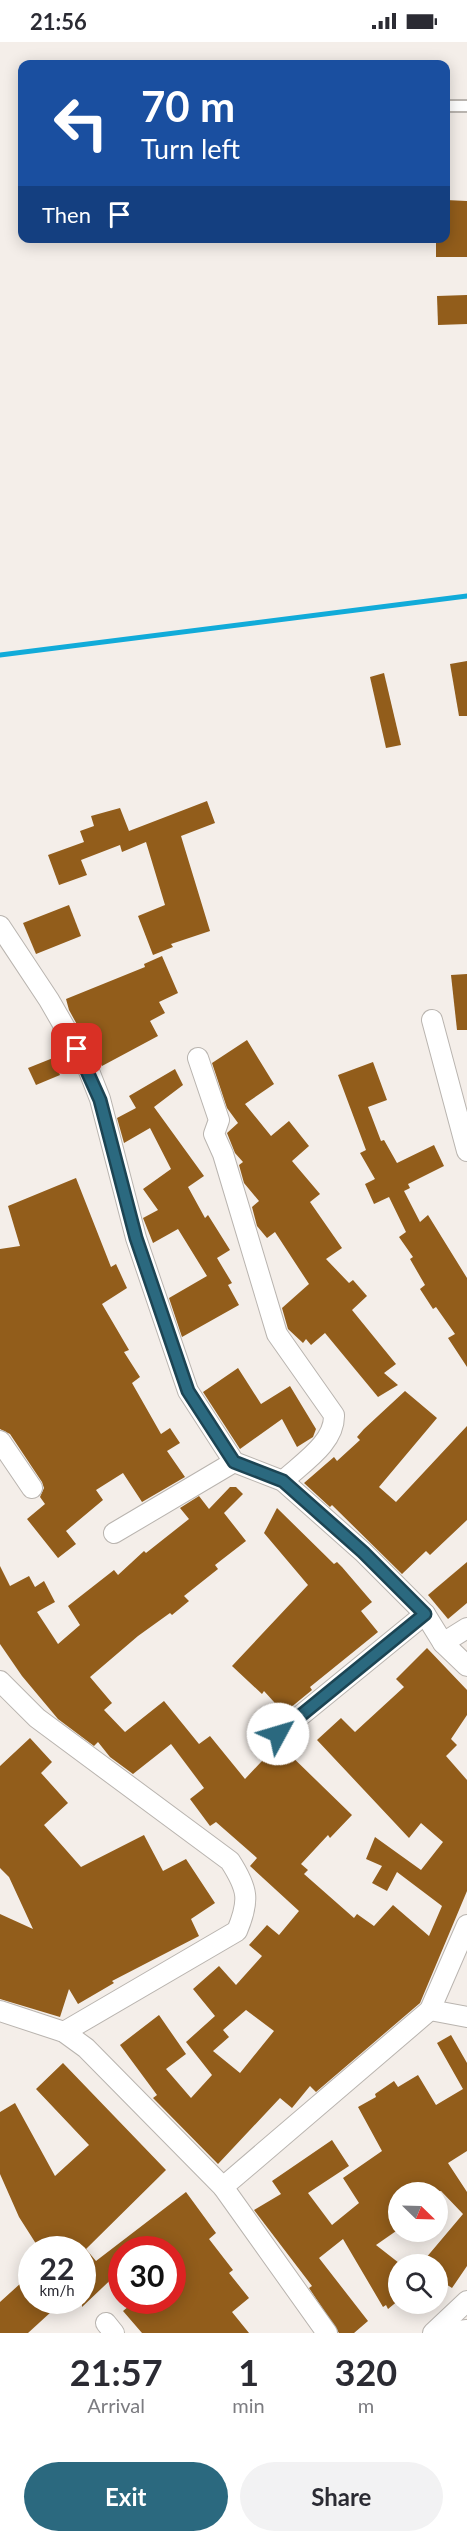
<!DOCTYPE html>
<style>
body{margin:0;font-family:Lato,sans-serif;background:#f2f2f3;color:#2b2b33;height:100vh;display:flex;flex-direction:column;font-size:22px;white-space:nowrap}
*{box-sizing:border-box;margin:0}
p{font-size:20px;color:#7c7c81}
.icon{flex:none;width:33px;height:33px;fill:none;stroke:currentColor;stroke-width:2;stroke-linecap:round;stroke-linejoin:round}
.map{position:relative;height:2291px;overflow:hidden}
.sheet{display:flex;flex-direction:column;background:#fff;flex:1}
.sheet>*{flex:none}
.hud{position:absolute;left:18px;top:18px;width:432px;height:183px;border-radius:12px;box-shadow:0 3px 15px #0003;background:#1a4fa0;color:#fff;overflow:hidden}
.needle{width:39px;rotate:113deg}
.tools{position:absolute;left:388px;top:2140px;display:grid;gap:12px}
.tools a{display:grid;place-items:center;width:60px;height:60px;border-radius:50%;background:#fff;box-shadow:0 3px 15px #0003;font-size:30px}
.speed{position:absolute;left:18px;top:2194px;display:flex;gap:12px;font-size:30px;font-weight:700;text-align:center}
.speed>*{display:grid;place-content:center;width:78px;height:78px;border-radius:50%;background:#fff;box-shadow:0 3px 15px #0003;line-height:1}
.speed small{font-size:15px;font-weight:400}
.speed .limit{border:9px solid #d22;background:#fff;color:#111}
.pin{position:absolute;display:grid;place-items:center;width:51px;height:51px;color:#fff;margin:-26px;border-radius:12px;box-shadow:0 3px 9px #0006}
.me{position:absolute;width:66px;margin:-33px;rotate:51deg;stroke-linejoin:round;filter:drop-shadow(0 0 4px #0008)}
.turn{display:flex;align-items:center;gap:21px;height:126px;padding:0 24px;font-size:27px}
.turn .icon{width:78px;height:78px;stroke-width:2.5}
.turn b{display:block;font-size:42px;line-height:51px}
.then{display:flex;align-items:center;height:57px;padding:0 24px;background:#0003;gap:12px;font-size:22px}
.eta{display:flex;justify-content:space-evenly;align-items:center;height:102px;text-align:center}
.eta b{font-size:36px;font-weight:700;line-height:42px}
.primary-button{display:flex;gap:12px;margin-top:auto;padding:12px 24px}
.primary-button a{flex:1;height:69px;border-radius:36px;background:#2b697f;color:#fff;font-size:24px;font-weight:700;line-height:69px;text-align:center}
.primary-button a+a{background:#f2f2f3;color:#2b2b33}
.status{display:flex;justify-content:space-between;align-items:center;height:42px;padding:0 30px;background:#fff;direction:ltr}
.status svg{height:16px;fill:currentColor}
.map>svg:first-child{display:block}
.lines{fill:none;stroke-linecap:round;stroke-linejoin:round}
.stream{stroke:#11abd9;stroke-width:5}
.building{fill:#925d1b;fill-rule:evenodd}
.lane-casing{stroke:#b9b4af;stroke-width:14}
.street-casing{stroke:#b9b4af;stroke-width:22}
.lane{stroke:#fff;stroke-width:10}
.street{stroke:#fff;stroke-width:20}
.route-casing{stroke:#1c4453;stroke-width:15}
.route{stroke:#2b697f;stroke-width:10}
</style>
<div class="status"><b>21:56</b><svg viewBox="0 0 49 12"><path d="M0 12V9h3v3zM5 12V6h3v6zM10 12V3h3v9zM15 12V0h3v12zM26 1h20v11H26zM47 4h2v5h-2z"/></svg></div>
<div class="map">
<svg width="467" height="2291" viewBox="0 0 467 2291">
<rect width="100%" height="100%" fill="#f4eee9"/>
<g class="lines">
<polyline class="stream" points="0,613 467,554"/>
</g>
<g class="building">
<polygon points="446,158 467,159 467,215 436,215 436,196 446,196"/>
<polygon points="467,253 467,282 438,283 437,254"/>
<polygon points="467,619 467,674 459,674 450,622"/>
<polygon points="384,631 401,703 386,706 370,635"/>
<polygon points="207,759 215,781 181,794 210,889 171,902 173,905 153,913 138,874 165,863 146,800 122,810 120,803 81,818 87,833 59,843 48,813 84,800 80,789 94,784 91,774 120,766 129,789"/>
<polygon points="69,863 81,894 36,912 23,881"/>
<polygon points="162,914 178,951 159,960 165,971 150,979 158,994 102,1024 83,986 80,988 69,968 66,957 145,925 144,922"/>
<polygon points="467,932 467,988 457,988 451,933"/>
<polygon points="247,998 274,1042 245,1062 271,1094 289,1079 309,1104 292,1119 320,1152 310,1160 342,1206 326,1217 349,1241 353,1238 367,1254 352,1268 396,1322 384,1331 398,1343 378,1355 325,1291 311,1303 306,1297 303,1301 288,1287 282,1266 309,1242 275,1190 267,1196 257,1184 252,1165 259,1159 244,1141 239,1123 243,1120 235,1111 227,1091 238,1081 227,1066 212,1021"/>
<polygon points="53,1016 60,1033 36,1043 28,1026"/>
<polygon points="373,1020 387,1058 368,1065 381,1099 384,1098 397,1121 434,1103 444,1124 408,1142 410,1146 404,1149 420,1180 428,1173 467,1236 467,1325 448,1296 455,1292 436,1265 433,1267 420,1247 425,1243 410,1217 413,1215 399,1195 406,1190 389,1155 374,1162 365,1142 375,1137 360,1111 366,1108 338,1033"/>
<polygon points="175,1027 183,1043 154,1065 204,1134 188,1145 205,1176 208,1173 230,1208 217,1216 232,1241 228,1243 239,1263 182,1295 169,1256 207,1234 178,1187 153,1201 143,1176 158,1168 143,1147 171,1127 150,1086 124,1101 117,1076 136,1066 129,1054"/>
<polygon points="76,1136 111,1225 116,1222 127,1246 102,1262 129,1308 124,1310 140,1335 132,1341 161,1392 170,1386 180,1401 167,1409 185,1435 142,1460 123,1431 96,1448 103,1458 66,1489 76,1502 58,1516 27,1477 45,1462 40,1455 44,1446 42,1440 10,1392 0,1387 0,1207 20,1204 8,1164"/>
<polygon points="238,1326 261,1362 290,1344 316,1387 313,1395 297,1405 282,1377 240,1407 203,1350"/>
<polygon points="405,1349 437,1376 379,1445 396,1460 467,1384 467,1478 430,1513 426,1509 402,1532 332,1463 330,1465 304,1441 334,1415 337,1419 360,1398 357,1395 364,1387"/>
<path d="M230,1445H236L243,1452L224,1471L246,1499L215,1523L218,1527L184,1554L189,1559L172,1573L170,1571L138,1594L90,1635L112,1661L104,1668L125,1690L164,1659L199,1702L210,1694L245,1737L276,1704H281L352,1773L330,1796L328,1793L301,1822L308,1828L304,1832L354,1876L357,1872L374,1884L393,1863L429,1894L442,1864L397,1830L387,1849L372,1841L382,1824L366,1817L375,1795L421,1828L443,1800L421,1781L409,1796L317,1698L341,1676L355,1690L404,1645L396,1637L427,1606L467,1648V1673L451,1697L457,1703L446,1714L467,1738V1849L420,1961L316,2050L310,2044L292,2066L280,2056L218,2122L153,2056L157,2053L120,2003L159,1973L186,2012L166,2027L191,2056L212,2033L186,2000L215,1974L193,1947L219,1924L236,1943L262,1914L249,1903L267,1883L279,1893L299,1869L250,1824L257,1816L216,1780L210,1784L190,1757L204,1746L171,1702L133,1732L110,1715L98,1700L94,1704L58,1677L22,1634L0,1602V1524L10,1544L29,1534L35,1545L44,1539L55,1560L37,1570L58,1602L80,1583L68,1564L114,1528L118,1533L144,1509L146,1511L189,1477L180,1466L199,1454L209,1467ZM246,1968L274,1989L240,2031L213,2009L229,1995L223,1988Z"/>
<polygon points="277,1466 334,1522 337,1520 342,1525 372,1560 361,1569 378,1590 310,1645 312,1648 284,1671 264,1649 262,1652 232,1624 308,1543 264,1491"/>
<polygon points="467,1520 467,1561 448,1577 428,1553"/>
<polygon points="30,1696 52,1720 41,1731 68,1761 44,1783 81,1825 144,1793 163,1829 186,1817 215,1861 191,1877 199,1894 112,1939 114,1941 78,1962 69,1947 60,1975 0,1957 0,1872 33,1887 9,1835 0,1826 0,1724"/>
<polygon points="451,1993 467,2021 467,2109 448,2121 467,2150 467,2224 452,2246 438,2237 438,2223 420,2223 463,2172 441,2149 399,2151 399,2187 376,2203 399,2221 399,2258 388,2267 386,2263 383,2265 343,2197 319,2216 368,2279 354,2291 339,2291 309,2246 312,2244 254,2168 281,2152 272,2139 332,2098 349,2124 308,2151 332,2183 359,2161 343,2136 382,2109 358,2065 376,2055 375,2052 394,2039 398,2045 418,2033 436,2063 463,2047 437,2001"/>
<polygon points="63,2021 166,2128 86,2207 96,2219 186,2150 216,2191 209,2197 233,2228 229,2231 249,2256 232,2270 249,2291 142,2291 123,2269 135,2259 172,2259 172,2208 122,2208 122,2227 82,2265 82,2208 40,2208 19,2175 0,2132 0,2070 15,2061 55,2134 89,2103 36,2047"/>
<polygon points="32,2231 32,2259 63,2259 28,2291 0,2291 0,2260"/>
</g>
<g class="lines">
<defs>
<polyline id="lane" points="446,64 467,64"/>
<g id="street">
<polyline points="0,884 49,958 87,1024 100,1057 136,1196 188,1349 234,1420 283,1439 363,1510 425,1572 443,1601 467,1624"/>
<polyline points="432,978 467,1109"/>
<path d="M198,1016L219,1078L214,1092L223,1112L277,1292L334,1373C335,1401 302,1421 283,1439"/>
<polyline points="0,1399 32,1446"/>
<polyline points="114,1491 234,1420"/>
<polyline points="443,1601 467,1586"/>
<path d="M0,1639L37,1676L230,1819C248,1847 250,1858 237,1889L64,1990"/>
<polyline points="278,1692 425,1572"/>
<polyline points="430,1968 467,1975"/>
<polyline points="0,1969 64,1990 86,2006 223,2145 327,2291"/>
<polyline points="223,2145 430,1968 467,1883"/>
<polyline points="106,2281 114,2291"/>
<polyline points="433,2291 467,2259"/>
<polyline points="441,2291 467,2288"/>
</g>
</defs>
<use href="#lane" class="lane-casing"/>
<use href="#street" class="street-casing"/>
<use href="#lane" class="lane"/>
<use href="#street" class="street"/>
</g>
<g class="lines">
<defs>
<polyline id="route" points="77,1007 100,1058 136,1196 188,1349 234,1420 283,1439 363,1510 425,1572 278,1692"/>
</defs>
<use href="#route" class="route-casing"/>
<use href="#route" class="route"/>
</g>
</svg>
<div class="tools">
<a><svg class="needle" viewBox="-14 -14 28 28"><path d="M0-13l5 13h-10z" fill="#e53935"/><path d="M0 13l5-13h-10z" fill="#7c7c81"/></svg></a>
<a><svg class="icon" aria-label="search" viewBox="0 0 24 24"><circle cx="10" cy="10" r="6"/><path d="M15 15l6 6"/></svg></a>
</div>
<div class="speed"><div>22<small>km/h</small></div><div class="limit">30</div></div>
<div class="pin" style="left:77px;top:1007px;background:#d93025"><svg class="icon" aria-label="arrive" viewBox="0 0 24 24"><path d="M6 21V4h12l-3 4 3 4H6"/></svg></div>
<svg class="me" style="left:278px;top:1692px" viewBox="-20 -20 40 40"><circle r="19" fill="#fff"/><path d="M0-13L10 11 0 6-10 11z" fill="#2b697f"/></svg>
<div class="hud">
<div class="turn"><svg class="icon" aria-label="left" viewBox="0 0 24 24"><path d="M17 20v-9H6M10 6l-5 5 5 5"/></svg><div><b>70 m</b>Turn left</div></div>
<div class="then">Then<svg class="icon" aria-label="arrive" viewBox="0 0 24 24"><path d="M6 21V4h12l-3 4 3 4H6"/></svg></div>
</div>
</div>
<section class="sheet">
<div class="eta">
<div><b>21:57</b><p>Arrival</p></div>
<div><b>1</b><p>min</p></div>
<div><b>320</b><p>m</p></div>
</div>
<div class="primary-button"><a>Exit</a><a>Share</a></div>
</section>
